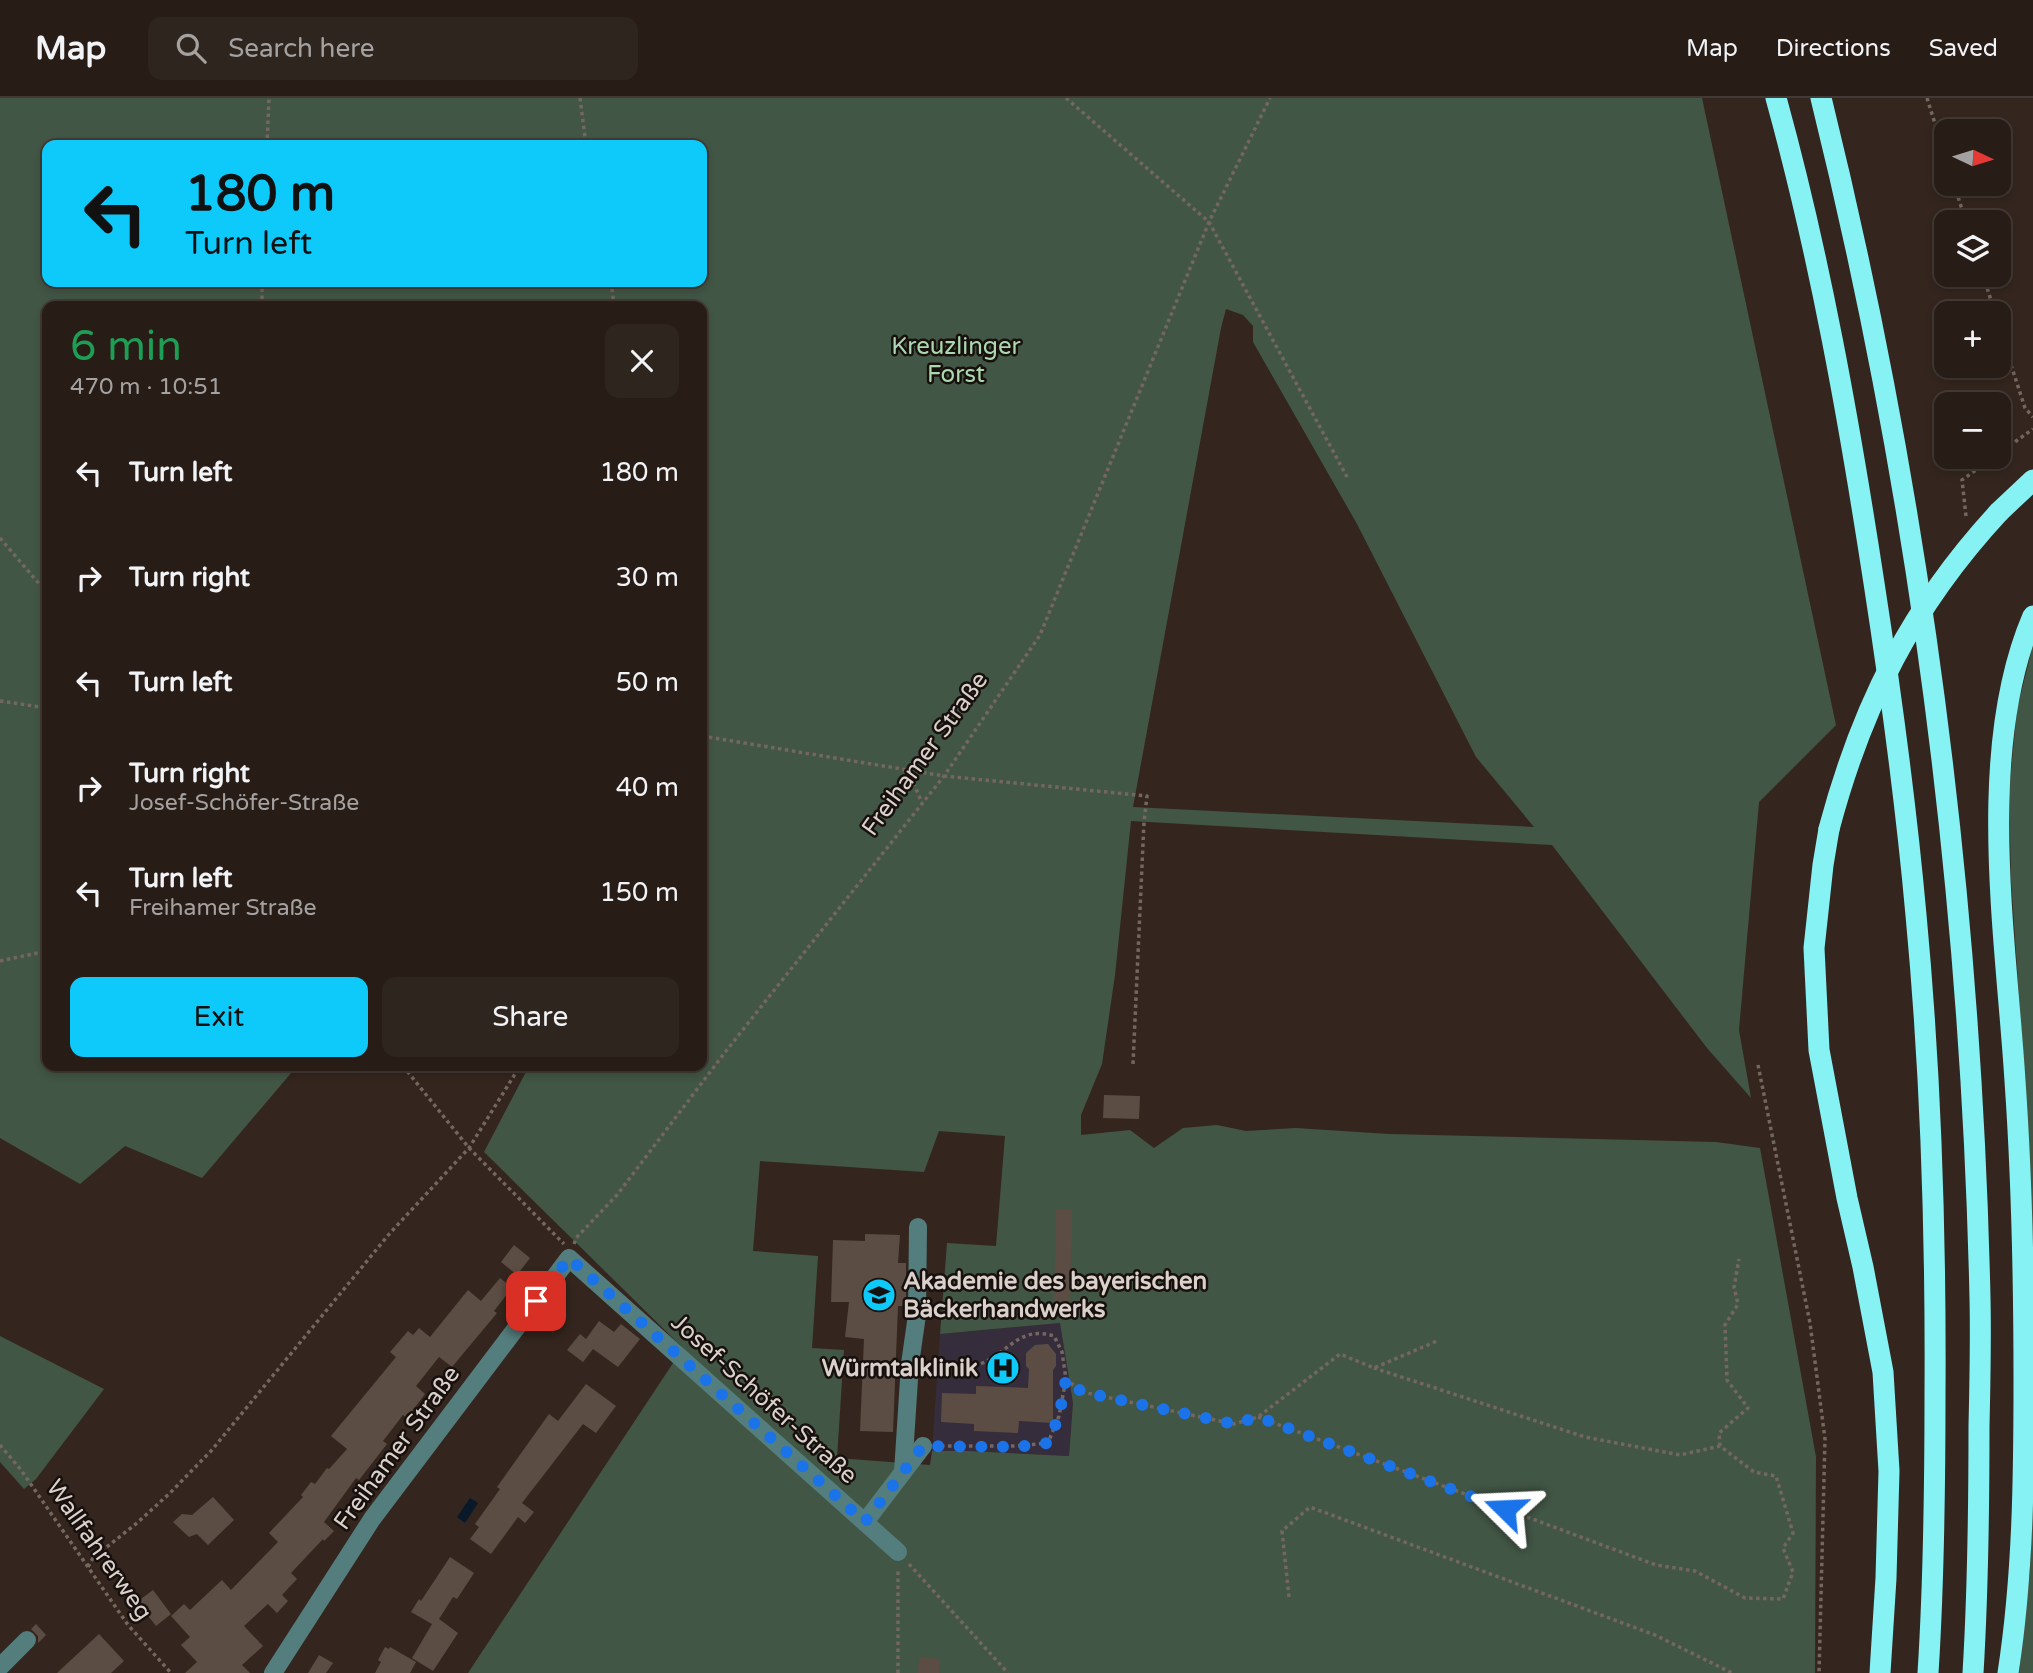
<!DOCTYPE html>
<meta charset="utf-8">
<style>
body{margin:0;font-family:"Varela Round",sans-serif;background:#2f251f;color:#f1f3f6;height:100vh;display:flex;flex-direction:column;font-size:26px;white-space:nowrap}
*{box-sizing:border-box;margin:0}
p{font-size:23px;color:#a4a1a1}
.icon{flex:none;width:38px;height:38px;fill:none;stroke:currentColor;stroke-width:2;stroke-linecap:round;stroke-linejoin:round}
.map{position:relative;flex:1;overflow:hidden}
.side{position:absolute;left:42px;top:203px;width:665px;height:770px;display:flex;flex-direction:column;background:#271c16;border-radius:14px;box-shadow:0 4px 10px #0003,0 0 0 2px #433a35}
.side>*{flex:none}
.banner{position:absolute;left:42px;top:42px;width:665px;height:147px;border-radius:14px;box-shadow:0 4px 10px #0003,0 0 0 2px #433a35;background:#0ecafa;color:#111;overflow:hidden}
.needle{width:46px;rotate:94deg}
.buttons{position:absolute;left:1934px;top:21px;display:grid;gap:14px}
.buttons a{display:grid;place-items:center;width:77px;height:77px;border-radius:14px;background:#271c16;box-shadow:0 4px 10px #0003,0 0 0 2px #433a35;font-size:35px}
.pin{position:absolute;display:grid;place-items:center;width:60px;height:60px;color:#fff;margin:-30px;border-radius:14px;box-shadow:0 4px 10px #0006}
.me{position:absolute;width:77px;margin:-38px;rotate:291deg;stroke-linejoin:round;filter:drop-shadow(0 0 5px #0008)}
.turn{display:flex;align-items:center;gap:24px;height:147px;padding:0 28px;font-size:32px}
.turn .icon{width:91px;height:91px;stroke-width:2.5}
.turn b{display:block;font-size:49px;line-height:60px}
.round{display:grid;place-items:center;flex:none;width:74px;height:74px;border-radius:14px;background:#2f251f}
.head{display:flex;align-items:center;justify-content:space-between;height:119px;padding:0 28px}
h1{font-size:42px;font-weight:600;line-height:52px;color:#1e9e55}
.action{display:flex;gap:14px;margin-top:auto;padding:14px 28px}
.action a{flex:1;height:80px;border-radius:14px;background:#0ecafa;color:#111;font-size:28px;font-weight:600;line-height:80px;text-align:center}
.action a+a{background:#2f251f;color:#f1f3f6}
ul{padding:0;list-style:none}
li{display:flex;align-items:center;gap:21px;height:105px;padding:0 28px}
li div{flex:1}
li b{display:block;font-size:26px}
li em{font-style:normal}
header{display:flex;align-items:center;gap:42px;box-sizing:border-box;height:98px;padding:0 35px;background:#271c16;border-bottom:2px solid #433a35}
header strong{font-size:33px}
nav{display:flex;gap:38px;margin-inline-start:auto;font-size:24px}
.search{width:490px;height:63px;background:#2f251f;display:flex;align-items:center;gap:18px;box-sizing:border-box;padding:0 24px;border-radius:14px;color:#a4a1a1;font-size:26px}
.map>svg:first-child{display:block}
.medical{fill:#352d3c}
.green{fill:#425645;fill-rule:evenodd}
.water{fill:#09192a}
.building{fill:#5c4d44}
.lines{fill:none;stroke-linecap:round;stroke-linejoin:round}
.path{stroke:#736760;stroke-width:3.5;stroke-dasharray:3.5 3.5;stroke-linecap:butt}
.minor{stroke:#547d7d;stroke-width:18}
.highway{stroke:#86f2f3;stroke-width:21}
.highway-bridge{stroke:#86f2f3;stroke-width:21}
.route{stroke:#1a73e8;stroke-width:12;stroke-dasharray:0 21.6}
.labels{text-anchor:middle;dominant-baseline:central;stroke-width:5;stroke-linejoin:round;paint-order:stroke}
.park-label{font-size:24px;fill:#abd7b1;stroke:#17100d}
.street-label{font-size:24px;fill:#dad1cc;stroke:#17100d}
.poi-label{font-size:24px;font-weight:bold;fill:#dad1cc;stroke:#17100d;text-anchor:start}
</style>
<header>
<strong>Map</strong>
<div class="search"><svg class="icon" aria-label="search" viewBox="0 0 24 24"><circle cx="10" cy="10" r="6"/><path d="M15 15l6 6"/></svg>Search here</div>
<nav><a>Map</a><a>Directions</a><a>Saved</a></nav>
</header>
<div class="map">
<svg width="2033" height="1575" viewBox="0 0 2033 1575">
<rect width="100%" height="100%" fill="#34261e"/>
<polygon class="medical" points="1060,1225 1073,1305 1069,1358 968,1353 932,1353 940,1236"/>
<g class="green">
<path d="M0,0H1702L1836,627L1759,704L1739,932L1751,1000L1707,950L1552,747L1131,723L1115,877L1102,966L1081,1017V1037L1130,1032L1154,1050L1183,1030L1217,1027L1246,1033L1296,1030L1389,1036L1716,1044L1760,1050L1816,1359L1815,1575H468L683,1250L484,1054L529,968H702V208H47V968H297L202,1080L125,1048L80,1086L0,1040ZM47,47H702V184H47ZM1226,211L1243,217L1253,228V244L1357,426L1476,659L1534,729L1133,709L1221,230ZM939,1033L1005,1038L996,1148L947,1145L940,1236L1060,1225L1073,1305L1069,1358L968,1353H932L930,1367L837,1360L844,1252L812,1250L818,1158L753,1153L760,1063L924,1074Z"/>
<polygon points="2033,547 2033,1193 2025,987 2011,782 2009,694 2017,611"/>
<polygon points="0,1238 104,1291 36,1381 24,1391 0,1364"/>
<polygon points="2033,1375 2033,1575 2019,1575 2030,1473"/>
</g>
<polygon class="water" points="470,1400 478,1405 465,1425 457,1419"/>
<g class="building">
<polygon points="1104,997 1140,998 1139,1021 1103,1020"/>
<polygon points="1056,1112 1072,1112 1070,1212 1054,1211"/>
<polygon points="865,1136 900,1137 898,1165 906,1165 906,1208 898,1208 893,1334 860,1333 864,1241 845,1239 849,1204 831,1204 833,1142 865,1143"/>
<polygon points="514,1147 530,1160 517,1177 501,1164"/>
<polygon points="500,1180 512,1190 494,1213 497,1215 452,1269 439,1259 416,1288 425,1296 407,1320 403,1317 383,1343 387,1346 359,1382 356,1380 324,1424 334,1433 324,1443 323,1441 291,1475 297,1481 282,1497 288,1503 277,1515 268,1506 244,1528 263,1548 242,1567 250,1575 185,1575 197,1564 181,1547 190,1539 171,1518 184,1506 190,1512 222,1482 231,1492 278,1444 269,1435 303,1399 301,1397 311,1384 315,1386 327,1370 329,1371 347,1351 331,1338 396,1259 390,1254 408,1233 413,1237 419,1230 430,1239 468,1192 481,1203"/>
<polygon points="1036,1204 1049,1210 1041,1221 1033,1221 1028,1216 1029,1208"/>
<polygon points="599,1223 614,1234 621,1226 640,1241 618,1269 593,1251 583,1264 567,1252 580,1236 586,1241"/>
<polygon points="1048,1246 1056,1256 1056,1268 1053,1272 1053,1325 1019,1323 1018,1335 974,1333 974,1326 941,1324 942,1295 976,1296 976,1288 1028,1290 1029,1271 1026,1268 1026,1255 1035,1247"/>
<polygon points="586,1286 616,1308 596,1335 583,1326 522,1405 534,1414 525,1425 518,1419 491,1456 470,1441 479,1429 475,1426 500,1391 497,1389 549,1316 558,1323"/>
<polygon points="213,1399 234,1422 208,1447 197,1436 189,1439 173,1424 182,1416 192,1417"/>
<polygon points="450,1459 474,1475 457,1501 453,1499 439,1521 458,1535 433,1573 412,1560 432,1526 411,1514 419,1501 421,1503"/>
<polygon points="153,1492 171,1516 156,1528 137,1504"/>
<polygon points="36,1526 46,1537 38,1545 38,1538 31,1531"/>
<polygon points="99,1536 124,1563 111,1575 57,1575"/>
<polygon points="385,1549 389,1551 390,1549 416,1564 410,1575 375,1575 381,1564 378,1562"/>
<polygon points="319,1557 333,1565 326,1575 308,1575"/>
<polygon points="919,1559 940,1561 939,1575 918,1575"/>
</g>
<g class="lines">
<g class="path">
<polyline points="580,0 586,47"/>
<polyline points="1066,0 1209,124 1347,379"/>
<polyline points="1927,0 1946,61"/>
<polyline points="267,47 269,0"/>
<polyline points="1954,86 1966,124"/>
<polyline points="1983,177 1995,215"/>
<polyline points="610,184 613,196 613,208"/>
<polyline points="262,208 262,184"/>
<polyline points="1998,227 2025,310 2033,319"/>
<polyline points="1998,356 2033,331"/>
<polyline points="1966,418 1962,382 1994,359"/>
<polyline points="0,440 47,495"/>
<polyline points="0,603 47,610"/>
<polyline points="702,638 944,678 1147,698 1144,724 1133,966"/>
<polyline points="908,672 922,705"/>
<polyline points="0,863 47,853"/>
<polyline points="1758,967 1810,1225 1825,1341 1819,1575"/>
<polyline points="403,968 469,1050 564,1146"/>
<polyline points="574,1146 576,1140 617,1097 726,953 944,678 1040,537 1209,124 1270,0"/>
<path d="M926,1276C943,1273 964,1272 980,1266C1009,1255 1019,1227 1054,1238L1062,1254L1066,1281L1082,1294L1234,1326L1258,1319L1340,1256L1374,1270L1437,1243"/>
<polyline points="1258,1319 1656,1467 1695,1473 1745,1500 1783,1501 1793,1474 1783,1450 1793,1435 1776,1378 1754,1374 1720,1348 1680,1357 1585,1339 1374,1270"/>
<polyline points="0,1347 21,1372 128,1527 171,1575"/>
<polyline points="941,1348 1016,1348 1048,1345 1059,1318 1066,1281"/>
<polyline points="1720,1348 1719,1335 1748,1310 1727,1282 1725,1227 1738,1206 1734,1189 1739,1161"/>
<polyline points="909,1466 1008,1575"/>
<polyline points="88,1469 93,1460 137,1425 170,1395 211,1353 390,1135 469,1050 520,968"/>
<polyline points="1289,1499 1282,1433 1310,1409 1655,1537 1732,1575"/>
<polyline points="898,1575 898,1471"/>
</g>
<g class="minor">
<polyline points="903,1374 910,1266 917,1217 918,1129"/>
<polyline points="865,1424 923,1348"/>
<polyline points="0,1569 27,1542"/>
<polyline points="273,1575 372,1421 569,1160 898,1454"/>
</g>
<g class="highway">
<path d="M1776,0C1820,159 1849,322 1874,485C1891,595 1906,706 1916,817C1931,976 1936,1136 1935,1296C1935,1389 1934,1482 1928,1575"/>
<path d="M1821,0C1918,392 1971,796 1980,1200C1981,1243 1980,1285 1979,1328C1979,1410 1978,1493 1973,1575"/>
<polyline points="1999,414 2033,382"/>
<polyline points="1829,731 1823,767 1814,850 1819,952 1847,1100 1863,1169 1883,1274 1889,1373 1886,1480 1880,1575"/>
<path d="M2008,1575C2023,1478 2024,1380 2024,1282C2024,1182 2022,1083 2015,983C2006,839 1975,653 2033,518"/>
</g>
<path class="highway-bridge" d="M1829,731C1862,607 1912,508 1999,414"/>
</g>
<g class="lines">
<polyline class="route" points="536,1203 569,1160 865,1424 923,1348 1016,1349 1048,1345 1059,1318 1066,1281 1082,1294 1234,1326 1258,1319 1505,1411"/>
</g>
<defs>
<symbol id="school-disc" viewBox="-11 -11 22 22"><circle r="9.5" fill="#0ecafa" stroke="#17100d"/><path d="M0-5L7-2L0 1L-7-2ZM-4 1L0 2.5L4 1V4Q0 6-4 4Z" fill="#111"/></symbol>
<symbol id="hospital-disc" viewBox="-11 -11 22 22"><circle r="9.5" fill="#0ecafa" stroke="#17100d"/><path d="M-5-5h3v3.5h4V-5h3V5h-3V1.5h-4V5h-3Z" fill="#111"/></symbol>
</defs>
<g fill-rule="evenodd">
<use href="#school-disc" x="860" y="1178" width="38" height="38"/>
<use href="#hospital-disc" x="984" y="1251" width="38" height="38"/>
</g>
<g class="labels">
<g class="park-label">
<text x="956" y="248">Kreuzlinger<tspan x="956" dy="28">Forst</tspan></text>
</g>
<g class="street-label">
<text transform="translate(925 656) rotate(-54)">Freihamer Straße</text>
<text transform="translate(764 1301) rotate(42)">Josef-Schöfer-Straße</text>
<text transform="translate(397 1350) rotate(-54)">Freihamer Straße</text>
<text transform="translate(99 1452) rotate(55)">Wallfahrerweg</text>
</g>
<g class="poi-label">
<text x="903" y="1183">Akademie des bayerischen<tspan x="903" dy="28">Bäckerhandwerks</tspan></text>
<text x="978" y="1270" text-anchor="end">Würmtalklinik</text>
</g>
</g>
</svg>
<div class="buttons">
<a><svg class="needle" viewBox="-14 -14 28 28"><path d="M0-13l5 13h-10z" fill="#e53935"/><path d="M0 13l5-13h-10z" fill="#a4a1a1"/></svg></a>
<a><svg class="icon" aria-label="layers" viewBox="0 0 24 24"><path d="M12 4l9 5-9 5-9-5zM3 14l9 5 9-5"/></svg></a>
<a>+</a>
<a>−</a>
</div>
<div class="pin" style="left:536px;top:1203px;background:#d93025"><svg class="icon" aria-label="arrive" viewBox="0 0 24 24"><path d="M6 21V4h12l-3 4 3 4H6"/></svg></div>
<svg class="me" style="left:1505px;top:1411px" viewBox="-20 -20 40 40"><path d="M0-17L14 15 0 8-14 15z" fill="#1a73e8" stroke="#fff" stroke-width="4"/></svg>
<div class="banner">
<div class="turn"><svg class="icon" aria-label="left" viewBox="0 0 24 24"><path d="M17 20v-9H6M10 6l-5 5 5 5"/></svg><div><b>180 m</b>Turn left</div></div>
</div>
<section class="side">
<div class="head"><div><h1>6 min</h1><p>470 m · 10:51</p></div><a class="round"><svg class="icon" aria-label="close" viewBox="0 0 24 24"><path d="M6 6l12 12M18 6L6 18"/></svg></a></div>
<ul>
<li><svg class="icon" aria-label="left" viewBox="0 0 24 24"><path d="M17 20v-9H6M10 6l-5 5 5 5"/></svg><div><b>Turn left</b></div><em>180 m</em></li>
<li><svg class="icon" aria-label="right" viewBox="0 0 24 24"><path d="M7 20v-9h11M14 6l5 5-5 5"/></svg><div><b>Turn right</b></div><em>30 m</em></li>
<li><svg class="icon" aria-label="left" viewBox="0 0 24 24"><path d="M17 20v-9H6M10 6l-5 5 5 5"/></svg><div><b>Turn left</b></div><em>50 m</em></li>
<li><svg class="icon" aria-label="right" viewBox="0 0 24 24"><path d="M7 20v-9h11M14 6l5 5-5 5"/></svg><div><b>Turn right</b><p>Josef-Schöfer-Straße</p></div><em>40 m</em></li>
<li><svg class="icon" aria-label="left" viewBox="0 0 24 24"><path d="M17 20v-9H6M10 6l-5 5 5 5"/></svg><div><b>Turn left</b><p>Freihamer Straße</p></div><em>150 m</em></li>
</ul>
<div class="action"><a>Exit</a><a>Share</a></div>
</section>
</div>
